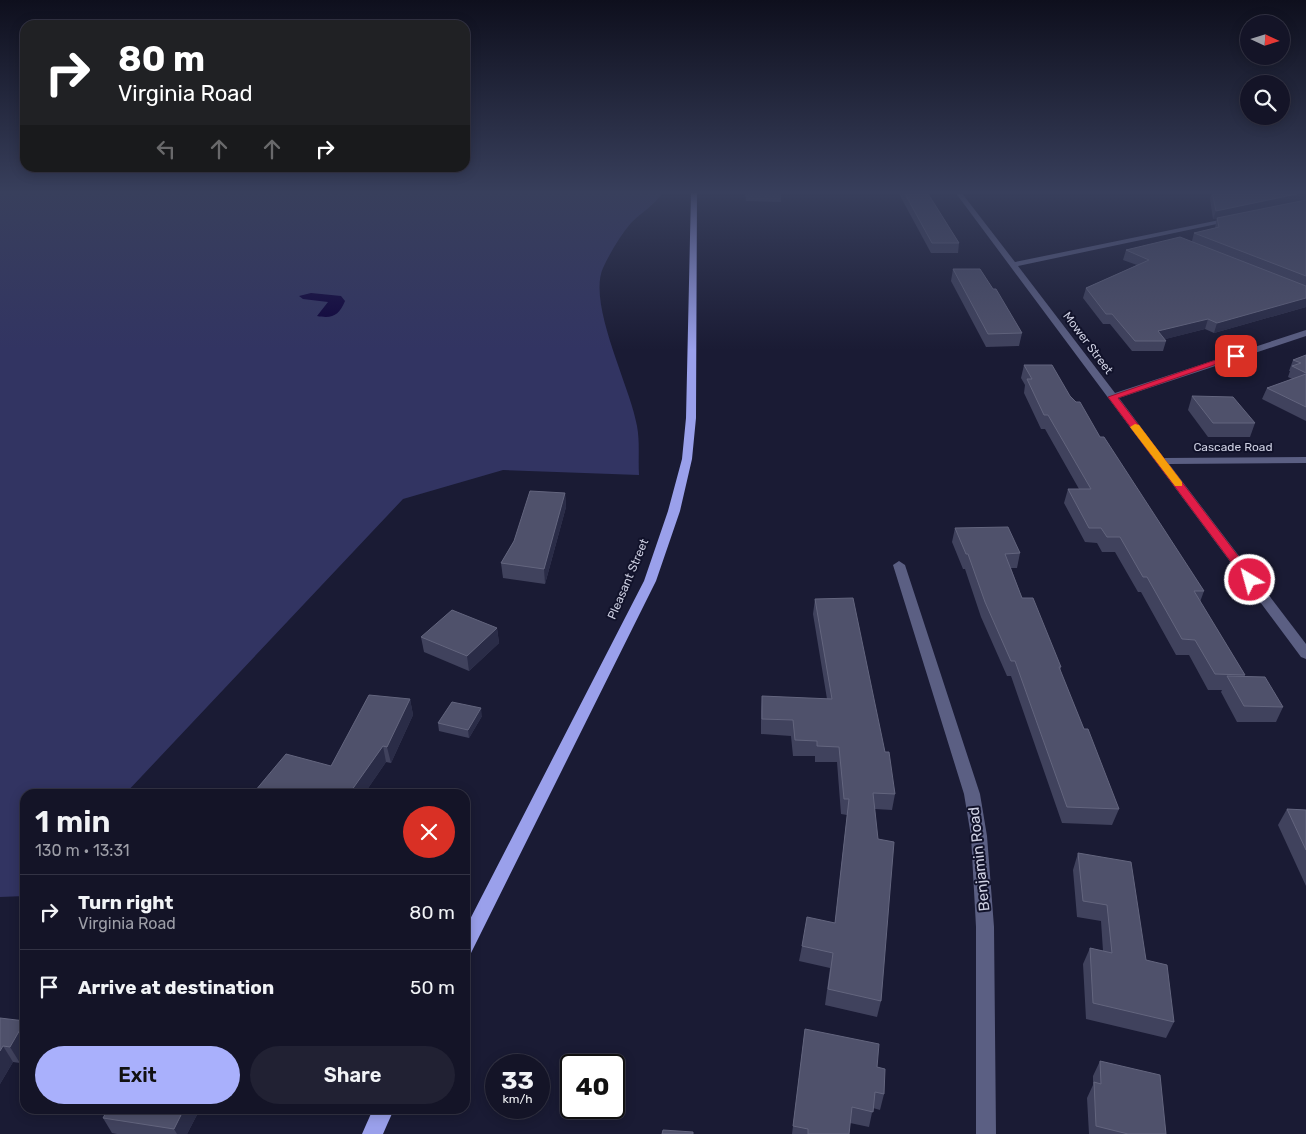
<!DOCTYPE html>
<meta charset="utf-8">
<style>
body{margin:0;font-family:Rubik,sans-serif;background:#212133;color:#f1f3f6;height:100vh;display:flex;flex-direction:column;font-size:19px;white-space:nowrap}
*{box-sizing:border-box;margin:0}
p{font-size:16px;color:#9d9ea7}
.icon{flex:none;width:28px;height:28px;fill:none;stroke:currentColor;stroke-width:2;stroke-linecap:round;stroke-linejoin:round}
.map{position:relative;flex:1;overflow:hidden}
.drawer{position:absolute;left:20px;top:789px;width:450px;height:325px;display:flex;flex-direction:column;background:#141427;border-radius:15px;box-shadow:0 2px 12px #0003,0 0 0 1px #334}
.drawer>*{flex:none}
.banner{position:absolute;left:20px;top:20px;width:450px;height:152px;border-radius:15px;box-shadow:0 2px 12px #0003,0 0 0 1px #334;background:#202124;color:#fff;overflow:hidden}
.needle{width:32px;rotate:94deg}
.buttons{position:absolute;left:1240px;top:15px;display:grid;gap:10px}
.buttons a{display:grid;place-items:center;width:50px;height:50px;border-radius:50%;background:#141427;box-shadow:0 2px 12px #0003,0 0 0 1px #334;font-size:25px}
.speed{position:absolute;left:485px;top:1054px;display:flex;gap:10px;font-size:25px;font-weight:700;text-align:center}
.speed>*{display:grid;place-content:center;width:65px;height:65px;border-radius:50%;background:#141427;box-shadow:0 2px 12px #0003,0 0 0 1px #334;line-height:1}
.speed small{font-size:12px;font-weight:400}
.speed .limit{border:2px solid #111;border-radius:8px;background:#fff;color:#111}
.pin{position:absolute;display:grid;place-items:center;width:42px;height:42px;color:#fff;margin:-21px;border-radius:10px;box-shadow:0 2px 8px #0006}
.me{position:absolute;width:55px;margin:-28px;rotate:323deg;stroke-linejoin:round;filter:drop-shadow(0 0 4px #0008)}
.turn{display:flex;align-items:center;gap:18px;height:105px;padding:0 15px;font-size:22px}
.turn .icon{width:65px;height:65px;stroke-width:2.5}
.turn b{display:block;font-size:35px;line-height:42px}
.lanes{display:flex;align-items:center;height:48px;padding:0 15px;background:#0003;justify-content:center;gap:25px;direction:ltr}
.lanes .off{opacity:.35}
.round{display:grid;place-items:center;flex:none;width:52px;height:52px;border-radius:26px;background:#212133}
.headline{display:flex;align-items:center;justify-content:space-between;height:85px;padding:0 15px}
h1{font-size:30px;font-weight:600;line-height:38px}
.cta{display:flex;gap:10px;margin-top:auto;padding:10px 15px}
.cta a{flex:1;height:58px;border-radius:30px;background:#a9b0fc;color:#111;font-size:20px;font-weight:600;line-height:58px;text-align:center}
.cta a+a{background:#212133;color:#f1f3f6}
ul{padding:0;list-style:none}
li{display:flex;align-items:center;gap:15px;height:75px;padding:0 15px;border-top:1px solid #334}
li div{flex:1}
li b{display:block;font-size:19px}
li em{font-style:normal}
.map>svg:first-child{display:block}
.green{fill:#323462}
.water{fill:#0d013b}
.lines{fill:none;stroke-linecap:round;stroke-linejoin:round}
.minor{fill:#5b5f83;fill-rule:evenodd}
.major{fill:#9aa0eb;fill-rule:evenodd}
.wall{fill:#40425d}
.shaded-wall{fill:#2a2c47}
.building{fill:#4f516b;stroke:#63657e}
.route{fill:#e11d48;stroke:#92132f}
.slow{fill:#f59e0b}
.labels{text-anchor:middle;dominant-baseline:central;stroke-width:4;stroke-linejoin:round;paint-order:stroke}
.street-label{font-size:12px;fill:#ced0e2;stroke:#11122a}
.near-street-label{font-size:15px;fill:#ced0e2;stroke:#11122a}
</style>
<div class="map">
<svg width="1306" height="1134" viewBox="0 0 1306 1134">
<rect width="100%" height="100%" fill="#1a1b34"/>
<path class="green" d="M0,192H663C655,205 642,212 631,223C620,236 610,253 603,268C587,304 631,388 637,426C640,442 638,459 639,475L503,470L403,499L125,794H25V896L0,897Z"/>
<path class="water" d="M311,293L341,296L345,301C339,315 333,319 317,316L328,302L303,299L299,296Z"/>
<g class="lines">
<g class="minor">
<polygon points="955,192 961,192 1015,262 1234,217 1235,219 1231,221 1018,266 1115,393 1306,330 1306,336 1119,398 1164,458 1306,457 1306,463 1169,464 1306,644 1306,659 1301,657"/>
<polygon points="899,561 905,565 980,794 987,836 994,927 996,1134 976,1134 976,927 971,836 964,794 893,565"/>
</g>
<g class="major">
<polygon points="691,192 697,192 696,418 692,459 680,511 656,581 471,953 465,955 465,929 644,581 668,511 682,459 686,418"/>
<polygon points="373,1109 394,1109 383,1134 362,1134"/>
</g>
</g>
<g class="wall">
<polygon points="745,192 781,192 781,202 746,201"/>
<polygon points="898,192 927,192 959,243 958,253 931,253"/>
<polygon points="1212,192 1306,192 1306,307 1214,333 1205,329 1165,339 1166,341 1163,351 1132,351 1110,324 1103,324 1083,298 1086,288 1137,265 1123,260 1126,250 1192,241 1194,233 1215,228 1217,218 1213,219 1210,199"/>
<polygon points="953,269 1022,333 1019,346 986,347 951,281"/>
<polygon points="1306,355 1306,421 1262,399 1267,388 1292,379 1288,377 1290,371 1289,371 1293,360"/>
<polygon points="1024,365 1070,396 1100,437 1204,591 1200,602 1245,675 1244,677 1283,707 1276,722 1237,722 1221,692 1222,690 1208,690 1189,655 1176,655 1141,592 1138,592 1115,552 1102,552 1097,543 1085,542 1064,503 1068,489 1079,489 1045,429 1041,429 1024,393 1025,385 1021,378"/>
<polygon points="1192,396 1255,423 1250,437 1208,437 1188,410"/>
<polygon points="565,493 566,507 545,584 503,578 501,563 514,541"/>
<polygon points="955,528 1020,553 1017,568 1011,568 1022,598 1061,667 1060,671 1084,729 1119,809 1112,825 1062,823 1011,676 1007,676 981,617 965,569 963,569 952,542"/>
<polygon points="815,599 885,752 895,794 892,810 875,809 881,1001 877,1017 825,1005 830,968 799,961 802,946 835,923 847,815 841,814 837,762 815,762 815,756 793,756 791,736 761,734 761,711 762,696 827,699 813,614"/>
<polygon points="497,628 499,643 469,671 424,652 421,637"/>
<polygon points="410,699 413,715 391,763 386,762 364,794 255,794 255,791 331,766"/>
<polygon points="482,716 469,738 439,731 438,723"/>
<polygon points="1287,809 1306,810 1306,886 1278,825"/>
<polygon points="1078,853 1146,960 1174,1022 1166,1038 1086,1019 1083,964 1090,948 1103,951 1101,921 1077,917 1073,870"/>
<polygon points="0,1018 20,1063 13,1062 0,1084"/>
<polygon points="805,1029 877,1067 884,1094 880,1110 873,1108 869,1127 850,1123 849,1134 792,1134"/>
<polygon points="1100,1061 1166,1134 1089,1134 1087,1098 1093,1085 1093,1076"/>
<polygon points="108,1109 200,1109 187,1134 117,1134 112,1133 103,1118"/>
</g>
<g class="shaded-wall">
<polygon points="1306,192 1306,200 1213,219 1216,211"/>
<polygon points="1306,298 1306,307 1214,333 1217,323"/>
<polygon points="1208,319 1205,329 1158,341 1158,331"/>
<polygon points="565,493 566,507 545,584 544,569"/>
<polygon points="497,628 499,643 469,671 467,656"/>
<polygon points="410,699 413,715 391,763 387,747"/>
<polygon points="481,708 482,716 469,738 468,730"/>
<polygon points="383,746 386,762 364,794 349,794"/>
<polygon points="25,1021 25,1054 20,1063 10,1047"/>
<polygon points="3,1046 13,1062 0,1084 0,1051"/>
<polygon points="184,1109 200,1109 187,1134 177,1134 174,1129"/>
</g>
<g class="building">
<polygon points="904,192 927,192 959,243 932,243"/>
<polygon points="1212,192 1306,192 1216,211"/>
<polygon points="1306,200 1306,276 1194,233 1219,227 1217,218"/>
<polygon points="1180,237 1306,286 1306,298 1217,323 1208,319 1158,331 1166,341 1135,341 1112,314 1106,314 1086,288 1149,260 1126,250"/>
<polygon points="953,269 980,269 993,289 996,289 1022,333 988,334"/>
<polygon points="1306,355 1306,373 1292,366 1301,363 1293,360"/>
<polygon points="1024,365 1052,365 1070,396 1076,402 1080,402 1100,437 1104,437 1204,591 1194,591 1245,675 1215,674 1195,640 1182,639 1147,577 1143,577 1120,537 1107,537 1101,528 1089,528 1068,489 1091,489 1048,415 1044,415 1027,379 1032,379"/>
<polygon points="1306,374 1306,407 1267,388"/>
<polygon points="1192,396 1233,397 1255,423 1213,423"/>
<polygon points="530,491 565,493 544,569 501,563 514,541"/>
<polygon points="1008,527 1020,553 1005,554 1022,598 1033,598 1061,667 1059,667 1084,729 1088,729 1119,809 1067,807 1015,661 1011,661 985,602 968,554 966,554 955,528"/>
<polygon points="853,598 885,752 889,752 895,794 873,793 878,839 894,842 881,1001 828,989 833,953 802,946 807,917 835,923 849,799 844,799 839,747 817,746 817,741 795,740 793,720 762,719 762,696 832,699 815,599"/>
<polygon points="452,610 497,628 467,656 421,637"/>
<polygon points="1227,676 1265,677 1283,707 1244,706"/>
<polygon points="369,695 410,699 387,747 383,746 349,794 263,794 255,791 286,754 331,766"/>
<polygon points="452,702 481,708 468,730 438,723"/>
<polygon points="1287,809 1306,810 1306,850"/>
<polygon points="1078,853 1131,862 1146,960 1167,965 1174,1022 1093,1003 1090,948 1112,953 1107,905 1083,901"/>
<polygon points="0,1018 25,1021 10,1047 3,1046 0,1051"/>
<polygon points="805,1029 879,1044 877,1067 885,1069 884,1094 875,1092 873,1112 852,1107 849,1134 808,1134 808,1129 793,1126"/>
<polygon points="1100,1061 1160,1075 1166,1134 1128,1134 1096,1126 1094,1082 1101,1084"/>
<polygon points="108,1109 184,1109 174,1129 103,1118"/>
<polygon points="663,1130 693,1132 693,1134 662,1134"/>
</g>
<linearGradient id="sky" x2="0" y2="1"><stop stop-color="#0e0f1d"/><stop offset="0.55" stop-color="#383f5c"/><stop offset="1" stop-color="#383f5c" stop-opacity="0"/></linearGradient>
<rect width="1306" height="350" fill="url(#sky)"/>
<polygon class="route" points="1233,354 1240,356 1118,398 1254,577 1256,580 1250,583 1246,582 1108,397"/>
<polygon class="slow" points="1135,424 1139,425 1182,482 1182,486 1175,486 1130,427"/>
<g class="labels">
<g class="street-label">
<text transform="translate(1088 343) rotate(53)">Mower Street</text>
<text x="1233" y="447">Cascade Road</text>
<text transform="translate(628 579) rotate(-67)">Pleasant Street</text>
</g>
<g class="near-street-label">
<text transform="translate(979 859) rotate(-96)">Benjamin Road</text>
</g>
</g>
</svg>
<div class="buttons">
<a><svg class="needle" viewBox="-14 -14 28 28"><path d="M0-13l5 13h-10z" fill="#e53935"/><path d="M0 13l5-13h-10z" fill="#9d9ea7"/></svg></a>
<a><svg class="icon" aria-label="search" viewBox="0 0 24 24"><circle cx="10" cy="10" r="6"/><path d="M15 15l6 6"/></svg></a>
</div>
<div class="speed"><div>33<small>km/h</small></div><div class="limit">40</div></div>
<div class="pin" style="left:1236px;top:356px;background:#d93025"><svg class="icon" aria-label="arrive" viewBox="0 0 24 24"><path d="M6 21V4h12l-3 4 3 4H6"/></svg></div>
<svg class="me" style="left:1250px;top:580px" viewBox="-20 -20 40 40"><circle r="17" fill="#e11d48" stroke="#fff" stroke-width="3"/><path d="M0-11L8 9 0 5-8 9z" fill="#fff"/></svg>
<div class="banner">
<div class="turn"><svg class="icon" aria-label="right" viewBox="0 0 24 24"><path d="M7 20v-9h11M14 6l5 5-5 5"/></svg><div><b>80 m</b>Virginia Road</div></div>
<div class="lanes"><svg class="icon off" aria-label="left" viewBox="0 0 24 24"><path d="M17 20v-9H6M10 6l-5 5 5 5"/></svg><svg class="icon off" aria-label="ahead" viewBox="0 0 24 24"><path d="M12 20V5M6 11l6-6 6 6"/></svg><svg class="icon off" aria-label="ahead" viewBox="0 0 24 24"><path d="M12 20V5M6 11l6-6 6 6"/></svg><svg class="icon" aria-label="right" viewBox="0 0 24 24"><path d="M7 20v-9h11M14 6l5 5-5 5"/></svg></div>
</div>
<section class="drawer">
<div class="headline"><div><h1>1 min</h1><p>130 m · 13:31</p></div><a class="round" style="background:#d93025;color:#fff"><svg class="icon" aria-label="close" viewBox="0 0 24 24"><path d="M6 6l12 12M18 6L6 18"/></svg></a></div>
<ul>
<li><svg class="icon" aria-label="right" viewBox="0 0 24 24"><path d="M7 20v-9h11M14 6l5 5-5 5"/></svg><div><b>Turn right</b><p>Virginia Road</p></div><em>80 m</em></li>
<li><svg class="icon" aria-label="arrive" viewBox="0 0 24 24"><path d="M6 21V4h12l-3 4 3 4H6"/></svg><div><b>Arrive at destination</b></div><em>50 m</em></li>
</ul>
<div class="cta"><a>Exit</a><a>Share</a></div>
</section>
</div>
